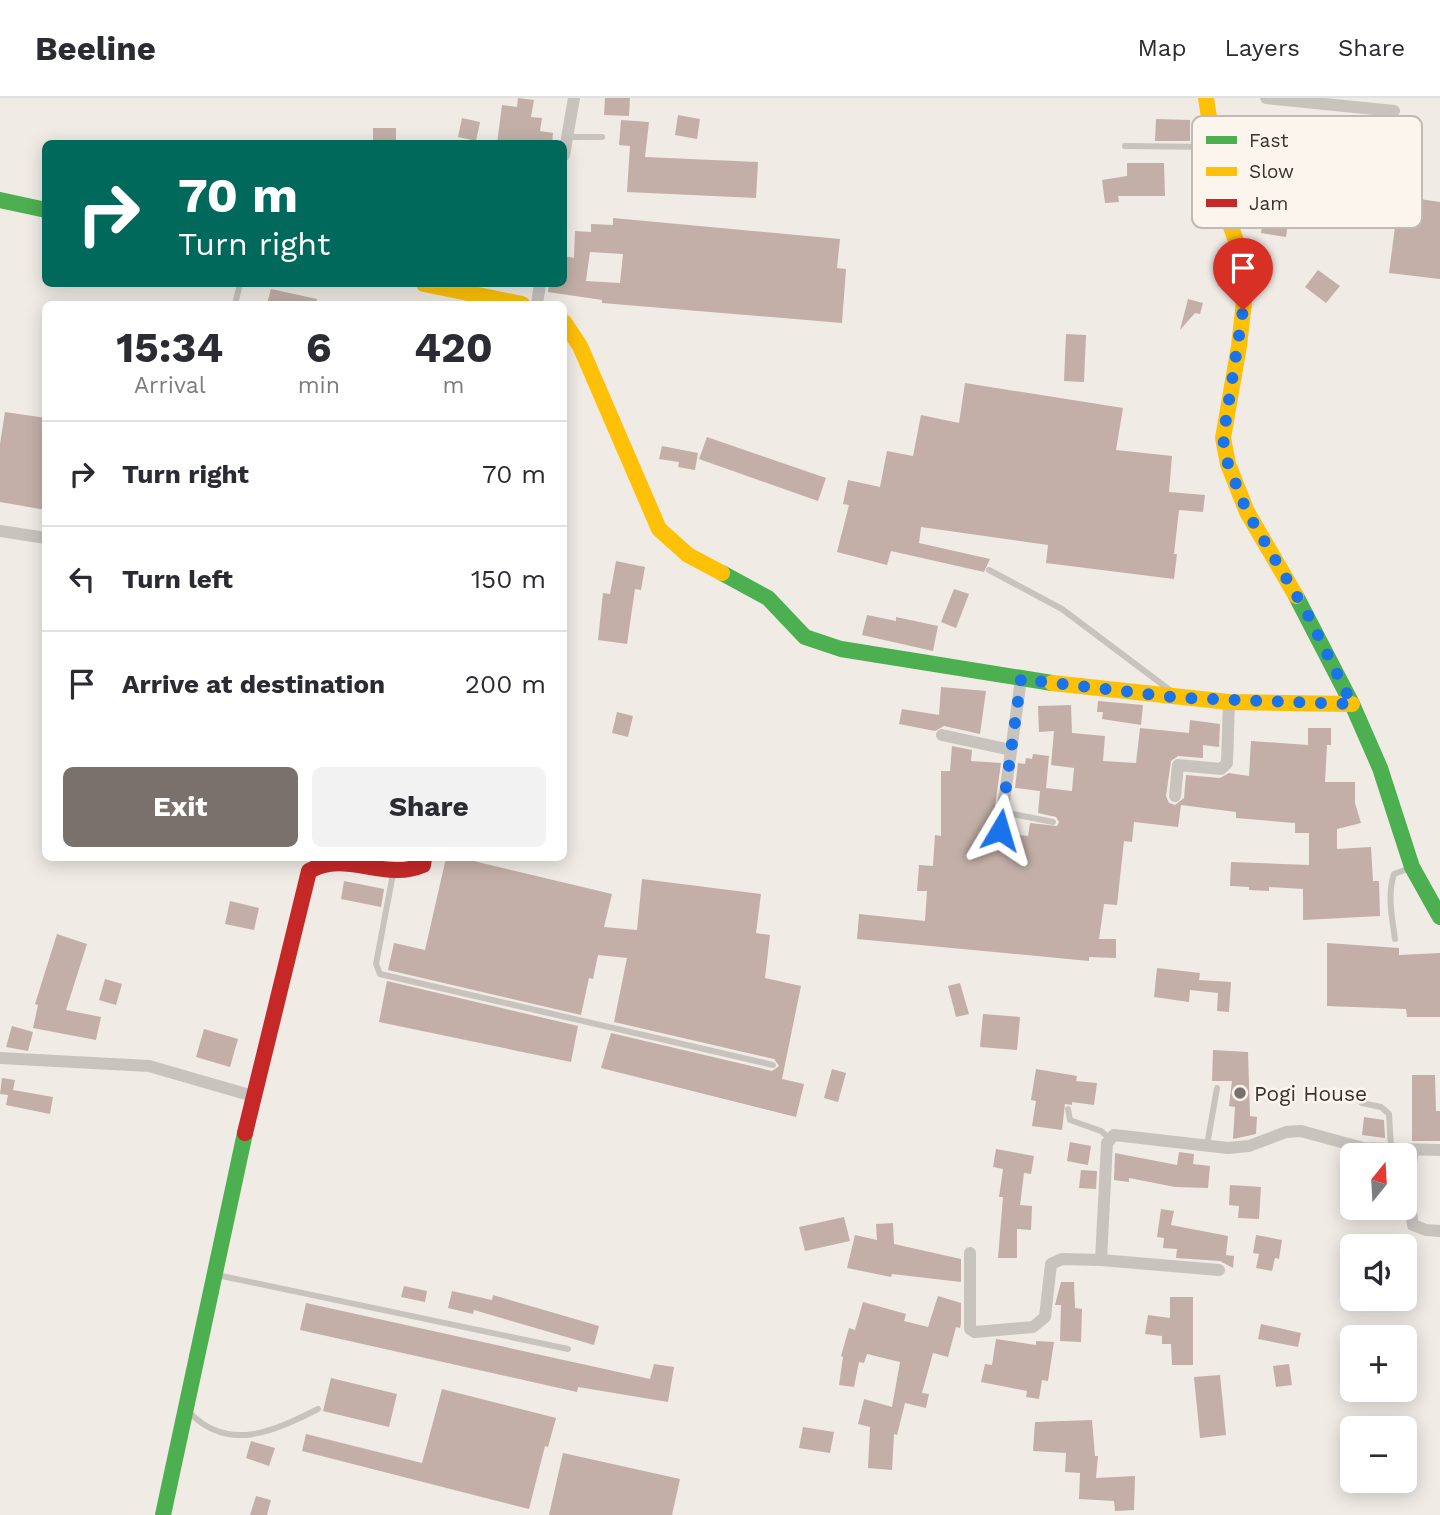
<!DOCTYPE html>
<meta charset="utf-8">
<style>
body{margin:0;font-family:"Work Sans",sans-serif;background:#f2f2f3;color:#2b2b33;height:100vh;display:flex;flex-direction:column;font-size:26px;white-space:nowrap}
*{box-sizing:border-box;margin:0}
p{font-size:23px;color:#7c7c81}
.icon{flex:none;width:38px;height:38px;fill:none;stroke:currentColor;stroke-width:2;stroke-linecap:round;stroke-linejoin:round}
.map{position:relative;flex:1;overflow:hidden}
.drawer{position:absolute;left:42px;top:203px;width:525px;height:560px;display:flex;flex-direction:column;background:#fff;border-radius:10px;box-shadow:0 4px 18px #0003}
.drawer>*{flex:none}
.banner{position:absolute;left:42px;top:42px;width:525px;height:147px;border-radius:10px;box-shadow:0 4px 18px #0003;background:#00695c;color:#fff;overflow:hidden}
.needle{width:46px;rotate:18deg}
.controls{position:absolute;left:1340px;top:1045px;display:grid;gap:14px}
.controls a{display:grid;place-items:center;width:77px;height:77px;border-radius:10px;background:#fff;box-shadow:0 4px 18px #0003;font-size:35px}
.pin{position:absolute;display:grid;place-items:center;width:60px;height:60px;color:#fff;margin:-72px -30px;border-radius:50% 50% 50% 0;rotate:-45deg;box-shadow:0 0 7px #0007}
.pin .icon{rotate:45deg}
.me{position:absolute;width:77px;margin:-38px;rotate:7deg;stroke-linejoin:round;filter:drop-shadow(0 0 5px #0008)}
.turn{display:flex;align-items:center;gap:24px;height:147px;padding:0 21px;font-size:32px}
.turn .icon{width:91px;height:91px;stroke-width:2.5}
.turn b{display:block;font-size:49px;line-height:60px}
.eta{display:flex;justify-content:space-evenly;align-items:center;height:119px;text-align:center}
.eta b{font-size:42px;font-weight:700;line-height:49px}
.primary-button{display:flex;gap:14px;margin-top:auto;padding:14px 21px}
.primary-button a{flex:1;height:80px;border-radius:10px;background:#7a716c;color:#fff;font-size:28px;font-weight:700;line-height:80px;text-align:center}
.primary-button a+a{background:#f2f2f3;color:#2b2b33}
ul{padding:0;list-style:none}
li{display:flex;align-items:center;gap:21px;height:105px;padding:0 21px;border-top:2px solid #e1e1e2}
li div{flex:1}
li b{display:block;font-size:26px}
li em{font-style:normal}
header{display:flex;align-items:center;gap:42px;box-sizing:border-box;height:98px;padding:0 35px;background:#fff;border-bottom:2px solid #e1e1e2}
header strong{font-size:33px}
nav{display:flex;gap:38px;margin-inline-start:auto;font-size:24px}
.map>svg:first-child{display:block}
.building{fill:#c3afa7;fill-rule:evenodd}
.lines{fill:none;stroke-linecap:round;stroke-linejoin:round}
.lane{stroke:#c9c3be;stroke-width:6}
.street{stroke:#c9c3be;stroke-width:12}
.fast{stroke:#4caf50;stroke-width:16}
.slow{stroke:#ffc107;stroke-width:16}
.jam{stroke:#c62828;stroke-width:16}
.route{stroke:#1a73e8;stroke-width:12;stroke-dasharray:0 21.6}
.poi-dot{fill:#7a716c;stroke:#fbf5ee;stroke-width:2.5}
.labels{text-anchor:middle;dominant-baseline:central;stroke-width:5;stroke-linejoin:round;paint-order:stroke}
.poi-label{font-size:21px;fill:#3b302b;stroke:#fbf5ee;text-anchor:start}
.key{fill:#fbf5ee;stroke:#c1bab4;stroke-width:2}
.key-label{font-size:19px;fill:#3b302b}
</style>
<header>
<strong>Beeline</strong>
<nav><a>Map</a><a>Layers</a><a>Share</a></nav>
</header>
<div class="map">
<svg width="1440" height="1417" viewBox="0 0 1440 1417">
<rect width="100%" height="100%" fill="#f0ebe5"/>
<g class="building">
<polygon points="518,0 534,2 531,19 542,20 540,33 553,35 552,46 497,46 502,7 517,9"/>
<polygon points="605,0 630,0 629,18 604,17"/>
<polygon points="678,17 700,21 697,41 675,37"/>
<polygon points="462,20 480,24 476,43 458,39"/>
<polygon points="1156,21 1190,22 1190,43 1155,43"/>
<polygon points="621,22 649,24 645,59 758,64 756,100 627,94 630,48 619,47"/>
<rect x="373" y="30" width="23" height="16"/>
<polygon points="1127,65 1164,65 1165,98 1118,98 1119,104 1105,105 1102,82 1127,78"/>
<polygon points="1267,96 1304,100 1305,103 1306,100 1337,104 1335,115 1290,110 1286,139 1261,135"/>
<polygon points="1399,98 1440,104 1440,181 1389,175"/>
<path d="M613,120L840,141L837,170L846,171L842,225L602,205V202L548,194L549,186H564V158L574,160L575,133L591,134V126L613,127ZM590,154L623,156L620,185L586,183Z"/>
<polygon points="1318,172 1340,188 1326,205 1305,189"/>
<polygon points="271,191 317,201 316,206 267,206"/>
<polygon points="1188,201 1203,205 1200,216 1195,215 1180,232"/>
<polygon points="1066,236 1086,237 1084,284 1064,283"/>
<polygon points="965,285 1123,310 1116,352 1172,358 1169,394 1205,397 1203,414 1179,412 1174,456 1177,456 1174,481 1046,465 1048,447 921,429 919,445 990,461 984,474 891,453 887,467 837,454 849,407 843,406 848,382 880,389 887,353 913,358 921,317 959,325"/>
<polygon points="5,314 46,320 46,412 0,404 0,346"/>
<polygon points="707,339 826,380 818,403 699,361"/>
<polygon points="662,348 698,355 695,372 678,369 679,364 659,361"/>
<polygon points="616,463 645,469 641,492 635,491 627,546 598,542 603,495 610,496"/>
<polygon points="954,491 969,496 956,530 941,524"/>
<polygon points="867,517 896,523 896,519 938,528 933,553 862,537"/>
<polygon points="941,589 986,593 980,636 944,628 935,633 899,626 902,611 939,617"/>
<polygon points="1098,603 1143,607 1141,627 1102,621 1103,614 1097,614"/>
<polygon points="1071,607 1072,635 1105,638 1103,663 1136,665 1140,630 1189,635 1190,622 1220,626 1219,649 1203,647 1203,660 1178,658 1171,663 1166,698 1169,705 1175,707 1184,700 1186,677 1220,680 1229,675 1249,678 1251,643 1308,647 1308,630 1331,630 1331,647 1327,647 1325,684 1355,684 1355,705 1361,725 1337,731 1337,751 1371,749 1373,783 1379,783 1380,818 1303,822 1303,791 1269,789 1269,793 1249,792 1249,789 1230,788 1231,764 1309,767 1309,735 1295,735 1295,725 1236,720 1236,714 1181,707 1178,729 1134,724 1132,744 1124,743 1117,807 1104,806 1099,841 1116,841 1116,860 1089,859 1089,863 857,841 859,816 925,823 927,793 917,793 919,767 933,768 935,737 941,738 941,673 950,673 952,648 972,652 971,663 1001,665 992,729 986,739 990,747 1000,747 1008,736 1028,738 1030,725 1057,728 1059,724 1056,719 1038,715 1040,693 1015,690 1018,665 1025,666 1026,660 1032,661 1033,656 1049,658 1046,690 1072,693 1074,670 1051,667 1054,633 1039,634 1038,608"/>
<polygon points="617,614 633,618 628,639 612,635"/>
<polygon points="446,760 461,760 612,796 604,829 637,832 642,781 761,796 756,835 770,837 765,880 801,888 782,981 804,986 796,1019 601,970 611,935 772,973 779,968 774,961 614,924 627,860 598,857 593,881 589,880 581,917 388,872 394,845 425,852"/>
<polygon points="344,783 384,791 381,809 341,801"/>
<polygon points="230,803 259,810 254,832 225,826"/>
<polygon points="57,836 87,846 66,912 101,919 96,942 33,930 38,907 35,906"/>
<polygon points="1327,845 1399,850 1399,857 1440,855 1440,919 1407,919 1406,911 1327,908"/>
<polygon points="1157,870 1200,875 1199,882 1231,884 1229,914 1217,913 1218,895 1190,892 1189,904 1154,899"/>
<polygon points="105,881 122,886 116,907 99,902"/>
<polygon points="387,883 578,928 571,964 379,924"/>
<polygon points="960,885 969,916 956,919 948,888"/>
<polygon points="983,916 1020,919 1017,952 980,949"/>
<polygon points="12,928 33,934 28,953 6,949"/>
<polygon points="204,931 238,941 230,969 196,959"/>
<polygon points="1213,952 1248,954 1250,1018 1257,1019 1256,1036 1233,1041 1235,1009 1229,1008 1232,983 1212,983"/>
<polygon points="832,971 846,975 838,1004 824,1000"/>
<polygon points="1036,971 1077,978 1076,983 1097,985 1094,1007 1072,1004 1072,1007 1065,1006 1062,1032 1032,1028 1036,1003 1031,1002"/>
<polygon points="1412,977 1435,977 1436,1013 1440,1013 1440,1043 1412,1043"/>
<polygon points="2,980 15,982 13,992 53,999 50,1016 6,1007 8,997 0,996"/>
<polygon points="1364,1019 1384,1022 1385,1040 1362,1037"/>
<polygon points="1070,1044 1091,1048 1088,1067 1067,1063"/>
<polygon points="996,1051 1034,1058 1031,1076 1024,1075 1020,1107 1032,1108 1031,1132 1017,1131 1017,1160 998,1160 1003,1099 999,1099 1003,1071 993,1069"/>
<polygon points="1179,1054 1194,1056 1193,1066 1210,1068 1208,1090 1175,1089 1129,1080 1129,1084 1114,1082 1115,1055 1177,1067"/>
<polygon points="1081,1072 1097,1073 1096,1091 1079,1090"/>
<polygon points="1230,1087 1261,1089 1259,1121 1238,1120 1239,1108 1229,1107"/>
<polygon points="1161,1111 1174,1113 1171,1127 1228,1138 1226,1157 1234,1158 1233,1170 1220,1163 1176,1160 1177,1151 1163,1150 1164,1140 1157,1139"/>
<polygon points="844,1119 850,1143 805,1153 799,1129"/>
<polygon points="893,1125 894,1146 961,1161 961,1184 892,1176 891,1179 847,1170 855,1137 877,1142 876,1126"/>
<polygon points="1256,1137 1282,1142 1279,1161 1275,1160 1272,1173 1256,1170 1259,1156 1253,1155"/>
<polygon points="1061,1184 1074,1184 1075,1210 1082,1211 1081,1244 1060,1243 1061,1207 1055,1207"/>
<polygon points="404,1188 427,1193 425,1204 401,1199"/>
<polygon points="452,1193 492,1202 493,1197 599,1228 594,1247 474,1212 473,1216 448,1210"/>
<polygon points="938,1198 961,1205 961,1225 960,1230 956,1229 948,1259 933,1255 922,1295 929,1296 926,1310 905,1305 897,1337 894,1336 892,1372 868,1370 870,1329 858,1326 864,1301 892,1309 900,1264 867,1256 864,1265 859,1264 854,1289 839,1287 843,1259 841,1258 849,1230 855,1232 863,1204 906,1216 904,1223 928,1229"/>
<polygon points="1170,1199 1193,1199 1193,1267 1172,1267 1171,1246 1162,1246 1162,1238 1145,1236 1148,1217 1170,1220"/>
<polygon points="306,1205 650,1281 654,1266 674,1269 668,1304 578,1289 577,1294 300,1232"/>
<polygon points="1261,1226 1301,1235 1298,1249 1258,1241"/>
<polygon points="996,1241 1036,1247 1036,1243 1054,1244 1048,1283 1042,1282 1039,1301 1026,1299 1027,1293 981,1284 985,1266 992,1267"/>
<polygon points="1289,1266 1292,1287 1276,1289 1273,1268"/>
<polygon points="1220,1277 1226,1337 1200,1340 1194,1279"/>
<polygon points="331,1280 397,1296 389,1329 323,1313"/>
<polygon points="442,1291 556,1320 548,1349 545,1348 529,1411 302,1353 306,1336 422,1365"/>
<polygon points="1092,1322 1095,1358 1098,1358 1096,1380 1135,1378 1134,1412 1115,1413 1114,1403 1079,1401 1080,1375 1065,1374 1066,1355 1033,1353 1035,1324"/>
<polygon points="803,1329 834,1334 830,1355 799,1350"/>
<polygon points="251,1343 275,1350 269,1368 246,1360"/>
<polygon points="563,1355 680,1381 672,1417 549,1417"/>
<polygon points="256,1398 271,1402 267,1417 250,1417"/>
</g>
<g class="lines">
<g class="lane">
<polyline points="567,39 602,39"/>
<polyline points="1125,48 1211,49"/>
<polyline points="235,206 240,186"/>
<polyline points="989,472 1062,511 1171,593"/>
<polyline points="1003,714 1053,724"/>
<polyline points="393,776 376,866 380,876 773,967"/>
<path d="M1395,841C1392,819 1387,797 1394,776L1410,770"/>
<polyline points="1362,1005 1381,1009 1389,1016 1391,1050"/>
<polyline points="1068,1011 1070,1022 1101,1033 1109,1040"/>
<polyline points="1207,1047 1217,990"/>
<polyline points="217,1177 568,1251"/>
<path d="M189,1314C229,1356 276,1332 318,1311"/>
</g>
<g class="street">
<polyline points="1266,0 1394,13"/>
<polyline points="564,57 574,0"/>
<polyline points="537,206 540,186"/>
<polyline points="0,433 46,440"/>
<polyline points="942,637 1011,652"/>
<polyline points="1175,698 1178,667 1221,671 1227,665 1229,604"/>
<polyline points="995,740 1000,732 1021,581"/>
<polyline points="0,960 149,968 253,998"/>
<polyline points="1413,1053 1407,1089 1413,1127 1426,1132 1440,1133"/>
<polyline points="970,1155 970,1231 975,1234 1033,1229 1045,1219 1051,1166 1062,1161 1101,1162 1107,1045 1114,1037 1228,1050 1249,1048 1286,1034 1301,1033 1363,1050 1440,1052"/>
<polyline points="1101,1162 1219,1172"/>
</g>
<g class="fast">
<polyline points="0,102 46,112"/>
<polyline points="722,475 768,500 805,539 841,551 1052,585"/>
<polyline points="1296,498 1352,606 1380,670 1412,769 1440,819"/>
<polyline points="163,1417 245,1035"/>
</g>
<g class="slow">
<polyline points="1206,0 1222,103 1242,160 1246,186 1239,248 1223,340 1228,366 1247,414 1296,498"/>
<polyline points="424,186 522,206"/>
<polyline points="564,224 580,248 659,431 688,457 722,475"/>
<polyline points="1052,585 1229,604 1352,606"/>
</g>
<path class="jam" d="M245,1035L309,773C346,751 384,784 423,767L424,760"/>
</g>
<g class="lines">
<polyline class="route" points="1000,732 1021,581 1181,600 1352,606 1308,517 1247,414 1228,366 1223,341 1243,212"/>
</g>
<circle class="poi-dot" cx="1240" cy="995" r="7"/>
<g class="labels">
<g class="poi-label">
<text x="1254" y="995">Pogi House</text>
</g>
</g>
<rect x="1192" y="18" width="230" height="112" rx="10" class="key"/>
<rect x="1206" y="38" width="31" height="8" fill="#4caf50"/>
<rect x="1206" y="69" width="31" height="9" fill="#ffc107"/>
<rect x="1206" y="101" width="31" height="8" fill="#c62828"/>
<g class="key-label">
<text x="1249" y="49">Fast</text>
<text x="1249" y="80">Slow</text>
<text x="1249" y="112">Jam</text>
</g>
</svg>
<div class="controls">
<a><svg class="needle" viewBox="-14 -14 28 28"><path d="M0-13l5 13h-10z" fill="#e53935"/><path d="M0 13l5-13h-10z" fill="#7c7c81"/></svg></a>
<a><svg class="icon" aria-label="sound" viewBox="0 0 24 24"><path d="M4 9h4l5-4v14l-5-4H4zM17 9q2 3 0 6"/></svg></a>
<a>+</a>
<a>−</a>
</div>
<div class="pin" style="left:1243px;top:212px;background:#d93025"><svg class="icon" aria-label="arrive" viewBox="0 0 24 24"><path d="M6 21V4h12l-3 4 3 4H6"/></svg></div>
<svg class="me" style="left:1000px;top:732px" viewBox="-20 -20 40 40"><path d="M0-17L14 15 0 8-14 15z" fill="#1a73e8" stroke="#fff" stroke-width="4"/></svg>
<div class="banner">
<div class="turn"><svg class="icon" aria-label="right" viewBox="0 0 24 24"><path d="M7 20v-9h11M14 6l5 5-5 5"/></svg><div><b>70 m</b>Turn right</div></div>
</div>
<section class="drawer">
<div class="eta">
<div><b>15:34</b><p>Arrival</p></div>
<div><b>6</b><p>min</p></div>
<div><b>420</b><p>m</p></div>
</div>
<ul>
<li><svg class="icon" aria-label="right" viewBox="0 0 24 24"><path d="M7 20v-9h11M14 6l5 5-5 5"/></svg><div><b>Turn right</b></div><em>70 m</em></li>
<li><svg class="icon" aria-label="left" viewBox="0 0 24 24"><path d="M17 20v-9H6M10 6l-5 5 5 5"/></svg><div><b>Turn left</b></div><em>150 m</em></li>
<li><svg class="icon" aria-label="arrive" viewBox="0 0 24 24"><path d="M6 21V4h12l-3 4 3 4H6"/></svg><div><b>Arrive at destination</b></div><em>200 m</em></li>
</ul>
<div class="primary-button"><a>Exit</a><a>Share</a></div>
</section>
</div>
